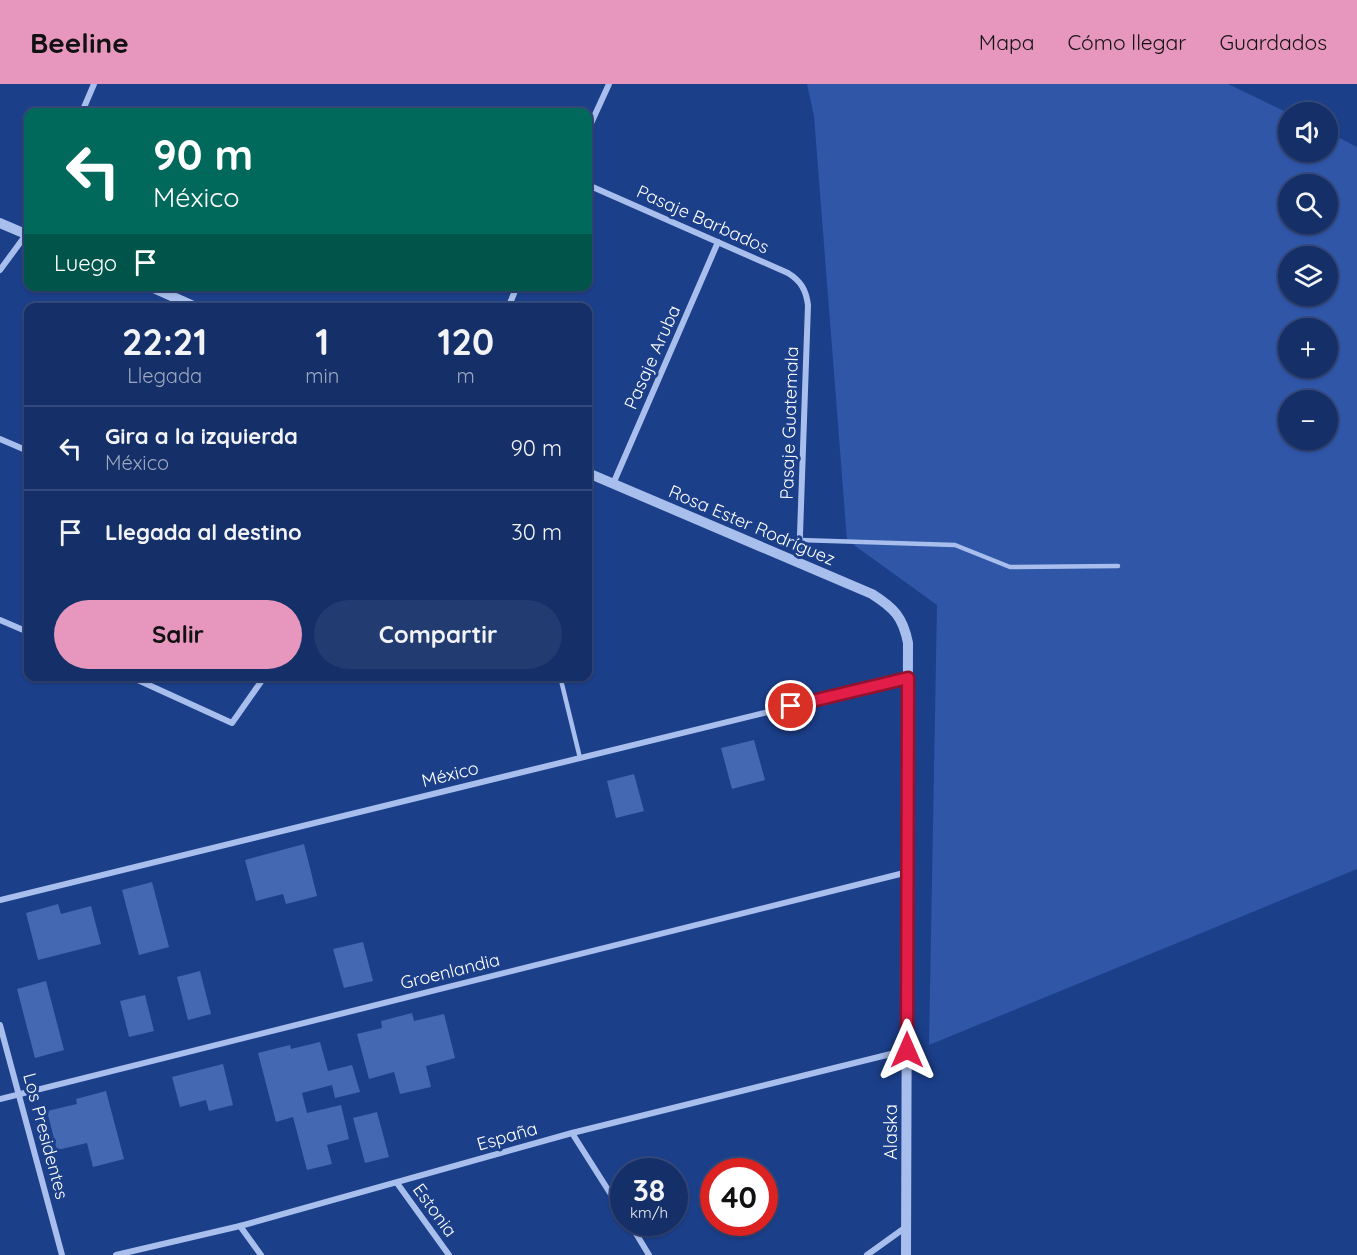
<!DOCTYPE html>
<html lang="es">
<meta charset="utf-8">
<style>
body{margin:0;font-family:Quicksand,sans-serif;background:#223b71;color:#f1f3f6;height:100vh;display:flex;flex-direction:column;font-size:22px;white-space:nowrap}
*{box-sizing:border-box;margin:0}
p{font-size:20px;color:#9da9c0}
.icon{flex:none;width:33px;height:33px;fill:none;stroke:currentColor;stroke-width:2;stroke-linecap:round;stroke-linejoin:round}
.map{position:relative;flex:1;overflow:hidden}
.panel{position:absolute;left:24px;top:219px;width:568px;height:378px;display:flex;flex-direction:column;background:#152f68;border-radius:12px;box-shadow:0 2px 4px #0004,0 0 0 2px #344a7c}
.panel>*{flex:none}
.banner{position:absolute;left:24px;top:24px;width:568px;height:183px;border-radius:12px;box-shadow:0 2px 4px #0004,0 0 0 2px #344a7c;background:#00695c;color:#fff;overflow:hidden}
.controls{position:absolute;left:1278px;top:18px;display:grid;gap:12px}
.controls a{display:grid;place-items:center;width:60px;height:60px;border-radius:50%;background:#152f68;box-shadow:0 2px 4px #0004,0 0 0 2px #344a7c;font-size:30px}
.speed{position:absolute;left:610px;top:1074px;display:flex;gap:12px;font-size:30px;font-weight:700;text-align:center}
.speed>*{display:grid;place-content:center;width:78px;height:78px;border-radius:50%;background:#152f68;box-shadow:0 2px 4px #0004,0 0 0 2px #344a7c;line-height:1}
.speed small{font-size:15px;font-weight:400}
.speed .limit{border:9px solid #d22;background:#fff;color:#111}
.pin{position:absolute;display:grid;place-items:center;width:51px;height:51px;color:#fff;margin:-26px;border:3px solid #fff;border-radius:50%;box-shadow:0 2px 6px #0007}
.me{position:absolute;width:66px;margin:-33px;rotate:0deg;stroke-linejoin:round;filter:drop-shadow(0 0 4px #0008)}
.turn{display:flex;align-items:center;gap:21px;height:126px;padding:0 30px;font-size:27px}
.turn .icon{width:78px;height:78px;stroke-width:2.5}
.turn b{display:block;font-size:42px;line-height:51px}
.then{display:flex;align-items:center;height:57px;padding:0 30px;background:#0003;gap:12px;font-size:22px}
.eta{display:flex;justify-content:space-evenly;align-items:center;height:102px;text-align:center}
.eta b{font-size:36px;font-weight:700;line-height:42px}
.primary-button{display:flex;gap:12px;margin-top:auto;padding:12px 30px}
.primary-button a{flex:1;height:69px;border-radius:36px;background:#e797bd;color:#111;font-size:24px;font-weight:700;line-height:69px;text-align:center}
.primary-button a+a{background:#223b71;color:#f1f3f6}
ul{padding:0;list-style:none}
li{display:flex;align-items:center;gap:18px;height:84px;padding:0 30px;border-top:2px solid #344a7c}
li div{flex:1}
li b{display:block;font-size:22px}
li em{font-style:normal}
header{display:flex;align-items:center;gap:36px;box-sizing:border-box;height:84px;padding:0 30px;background:#e797bd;color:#111}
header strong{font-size:28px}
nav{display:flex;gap:33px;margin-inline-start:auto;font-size:21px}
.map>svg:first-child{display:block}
.green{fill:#3056a8;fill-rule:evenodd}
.building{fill:#4568b2}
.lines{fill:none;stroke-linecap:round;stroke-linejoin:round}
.service{stroke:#a8beec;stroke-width:4.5}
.minor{stroke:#a8beec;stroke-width:6}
.tertiary{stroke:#a8beec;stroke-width:10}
.route-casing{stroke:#92132f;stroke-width:15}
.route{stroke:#e11d48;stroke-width:10}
.labels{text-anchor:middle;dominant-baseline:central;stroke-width:6;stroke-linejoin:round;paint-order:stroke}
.street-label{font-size:18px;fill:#fff;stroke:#1c3f8a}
</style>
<header>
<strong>Beeline</strong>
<nav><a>Mapa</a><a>Cómo llegar</a><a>Guardados</a></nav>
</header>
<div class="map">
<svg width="1357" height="1171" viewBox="0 0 1357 1171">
<rect width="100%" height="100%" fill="#1c3f8a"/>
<path class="green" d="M807,0H1228L1288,29V68H1328V48L1357,63V785L929,961L937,521L847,456L814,32ZM1288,100H1328V140H1288ZM1288,172H1328V212H1288ZM1288,244H1328V284H1288ZM1288,316H1328V356H1288Z"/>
<g class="building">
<polygon points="754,656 765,696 732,705 721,664"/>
<polygon points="634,690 644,727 616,734 607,697"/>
<polygon points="304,760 317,812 286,820 283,810 256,817 245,776"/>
<polygon points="152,798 169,863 139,871 122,806"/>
<polygon points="58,820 61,830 91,822 101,860 38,876 26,829"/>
<polygon points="363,858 373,897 344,904 333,865"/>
<polygon points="200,887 211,930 188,936 177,893"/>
<polygon points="46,897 64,966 35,974 17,905"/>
<polygon points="145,911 154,947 129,953 120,917"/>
<polygon points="412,929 414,937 444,930 455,974 426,982 431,1003 400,1010 394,988 369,995 357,950 382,944 381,937"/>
<polygon points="320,958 328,987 352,981 360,1008 335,1014 332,1001 302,1009 307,1029 341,1021 349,1055 327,1061 332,1080 307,1086 293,1033 276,1038 258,969 290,961 291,965"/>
<polygon points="223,980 233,1021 209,1027 206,1016 180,1023 172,993"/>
<polygon points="106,1007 124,1075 93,1083 87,1059 57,1066 47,1027 77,1020 76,1015"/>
<polygon points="377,1028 389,1073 365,1079 353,1034"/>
</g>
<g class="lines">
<g class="service">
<polyline points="800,456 955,461 1010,483 1118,482"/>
<polyline points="560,592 580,674"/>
</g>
<g class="minor">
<polyline points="82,28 94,0"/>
<polyline points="588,46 609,0"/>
<path d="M588,101L788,189C801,197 806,206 808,221L799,479"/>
<polyline points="0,186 28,148"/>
<polyline points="508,224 517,202"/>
<polyline points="0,355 28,367"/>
<polyline points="613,400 718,158"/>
<polyline points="0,536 28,548"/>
<polyline points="129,592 232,639 265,592"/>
<polyline points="0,816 907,594"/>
<polyline points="0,941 62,1171"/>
<polyline points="0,1015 908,788"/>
<polyline points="572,1049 624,1131"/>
<polyline points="397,1099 449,1171"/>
<polyline points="629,1138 649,1171"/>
<polyline points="240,1142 261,1171"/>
<polyline points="116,1171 240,1142 572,1049 907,966"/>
<polyline points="867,1171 906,1143"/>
</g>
<g class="tertiary">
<polyline points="0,139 28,151"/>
<polyline points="149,202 198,224"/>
<path d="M588,389L872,510C894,524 903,533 908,559L906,1171"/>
</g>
</g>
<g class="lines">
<defs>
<polyline id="route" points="791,622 908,594 907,966"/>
</defs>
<use href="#route" class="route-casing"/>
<use href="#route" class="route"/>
</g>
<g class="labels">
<g class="street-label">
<text transform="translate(703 135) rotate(24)">Pasaje Barbados</text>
<text transform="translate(652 273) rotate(-66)">Pasaje Aruba</text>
<text transform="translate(789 339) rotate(-88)">Pasaje Guatemala</text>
<text transform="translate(752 441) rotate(23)">Rosa Ester Rodríguez</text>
<text transform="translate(450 690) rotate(-14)">México</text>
<text transform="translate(450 887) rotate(-14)">Groenlandia</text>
<text transform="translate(890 1048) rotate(-90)">Alaska</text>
<text transform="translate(46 1052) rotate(75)">Los Presidentes</text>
<text transform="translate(507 1052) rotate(-16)">España</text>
<text transform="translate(435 1126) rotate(54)">Estonia</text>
</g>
</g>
</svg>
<div class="controls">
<a><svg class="icon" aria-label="sound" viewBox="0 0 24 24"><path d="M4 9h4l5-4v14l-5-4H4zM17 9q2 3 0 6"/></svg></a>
<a><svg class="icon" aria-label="search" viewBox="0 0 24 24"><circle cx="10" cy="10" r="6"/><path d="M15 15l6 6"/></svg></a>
<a><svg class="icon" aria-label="layers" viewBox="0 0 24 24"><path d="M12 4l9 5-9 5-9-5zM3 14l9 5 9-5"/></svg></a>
<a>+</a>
<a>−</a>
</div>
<div class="speed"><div>38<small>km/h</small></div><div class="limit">40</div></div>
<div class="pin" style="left:791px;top:622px;background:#d93025"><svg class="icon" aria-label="arrive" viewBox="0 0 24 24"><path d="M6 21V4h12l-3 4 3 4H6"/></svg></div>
<svg class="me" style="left:907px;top:966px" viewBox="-20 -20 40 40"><path d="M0-17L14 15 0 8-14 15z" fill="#e11d48" stroke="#fff" stroke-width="4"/></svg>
<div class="banner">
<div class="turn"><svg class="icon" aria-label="left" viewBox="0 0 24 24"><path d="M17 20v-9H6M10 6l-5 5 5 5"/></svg><div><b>90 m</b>México</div></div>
<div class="then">Luego<svg class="icon" aria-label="arrive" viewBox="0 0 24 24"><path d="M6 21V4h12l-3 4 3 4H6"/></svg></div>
</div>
<section class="panel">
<div class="eta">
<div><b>22:21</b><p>Llegada</p></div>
<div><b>1</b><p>min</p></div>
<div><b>120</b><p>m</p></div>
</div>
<ul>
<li><svg class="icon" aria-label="left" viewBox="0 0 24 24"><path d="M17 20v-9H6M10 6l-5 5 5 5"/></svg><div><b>Gira a la izquierda</b><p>México</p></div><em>90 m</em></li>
<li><svg class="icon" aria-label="arrive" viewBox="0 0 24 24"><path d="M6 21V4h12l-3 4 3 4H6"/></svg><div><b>Llegada al destino</b></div><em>30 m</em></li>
</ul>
<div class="primary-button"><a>Salir</a><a>Compartir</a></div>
</section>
</div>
